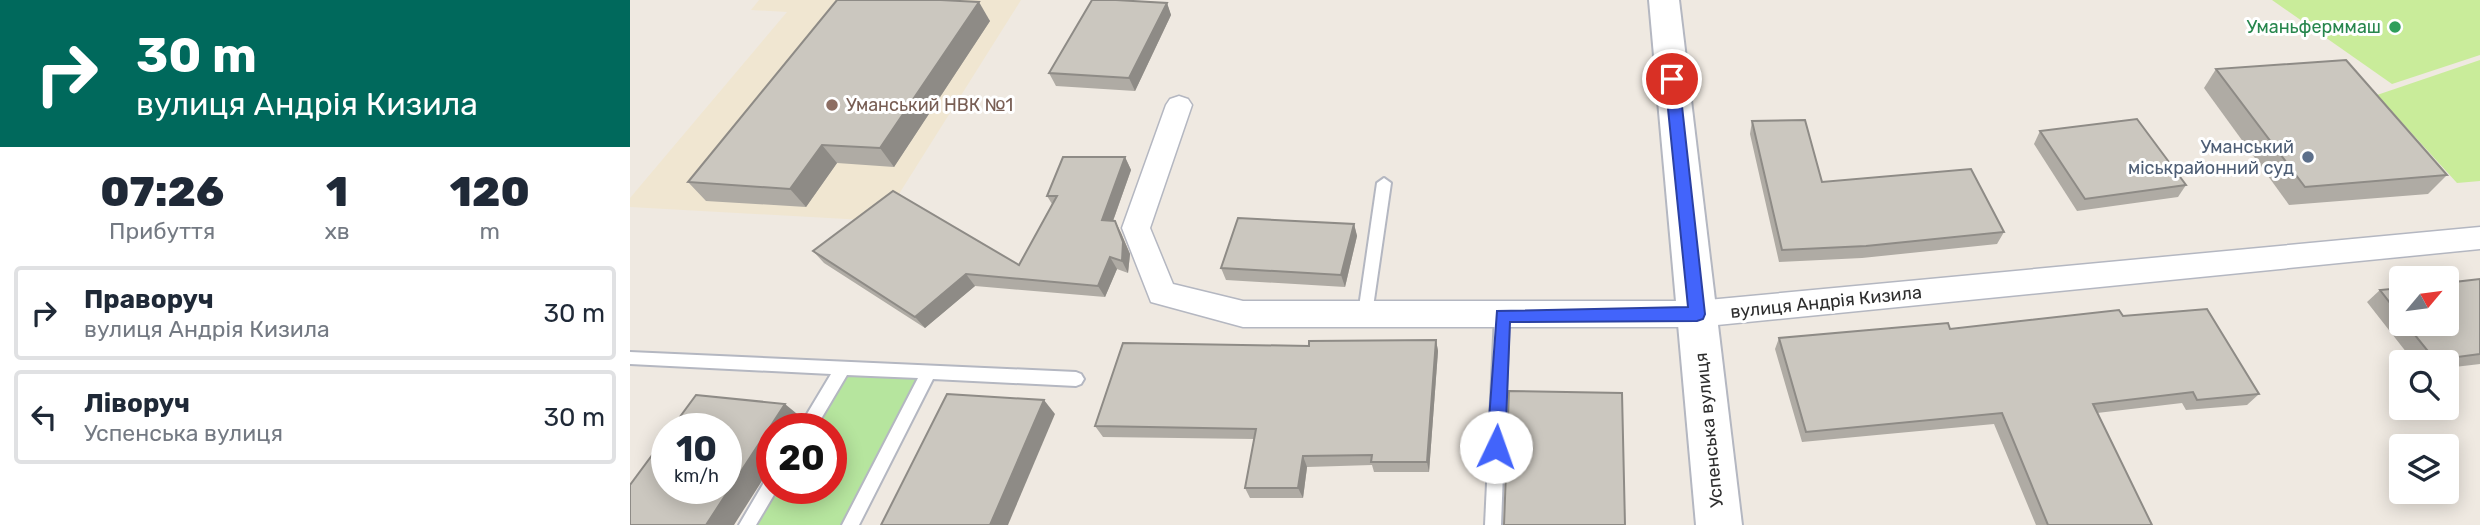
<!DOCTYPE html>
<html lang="uk">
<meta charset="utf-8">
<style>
body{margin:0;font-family:Rubik,sans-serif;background:#f2f2f3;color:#1f2937;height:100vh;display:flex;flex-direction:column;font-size:26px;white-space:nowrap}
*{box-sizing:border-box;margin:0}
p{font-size:23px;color:#747a83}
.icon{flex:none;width:38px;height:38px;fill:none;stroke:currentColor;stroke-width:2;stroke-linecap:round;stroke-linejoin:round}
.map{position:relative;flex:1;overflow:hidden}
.sheet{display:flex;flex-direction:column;background:#fff;width:630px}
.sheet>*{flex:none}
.hud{background:#00695c;color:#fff;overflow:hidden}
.needle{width:46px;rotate:61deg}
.buttons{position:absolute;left:1759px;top:266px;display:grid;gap:14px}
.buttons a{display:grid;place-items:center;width:70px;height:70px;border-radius:7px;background:#fff;box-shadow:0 4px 18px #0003;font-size:35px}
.speed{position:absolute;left:21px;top:413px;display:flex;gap:14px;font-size:35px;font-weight:700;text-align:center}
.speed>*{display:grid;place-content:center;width:91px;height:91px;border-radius:50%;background:#fff;box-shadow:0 4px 18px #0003;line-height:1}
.speed small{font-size:18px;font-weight:400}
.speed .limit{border:10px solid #d22;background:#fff;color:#111}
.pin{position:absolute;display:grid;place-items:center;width:60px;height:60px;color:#fff;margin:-30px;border:4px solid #fff;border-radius:50%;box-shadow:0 2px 7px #0007}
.me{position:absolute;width:77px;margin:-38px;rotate:3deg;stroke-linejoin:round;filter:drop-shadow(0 0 5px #0008)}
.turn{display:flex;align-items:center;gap:24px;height:147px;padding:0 21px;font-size:32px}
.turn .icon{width:91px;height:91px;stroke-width:2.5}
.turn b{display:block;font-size:49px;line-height:60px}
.eta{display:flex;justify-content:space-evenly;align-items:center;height:119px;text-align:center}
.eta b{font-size:42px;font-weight:800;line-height:49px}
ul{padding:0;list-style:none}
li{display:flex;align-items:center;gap:21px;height:94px;margin:0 14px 10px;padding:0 7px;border:4px solid #e0e1e3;border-radius:7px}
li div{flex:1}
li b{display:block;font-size:26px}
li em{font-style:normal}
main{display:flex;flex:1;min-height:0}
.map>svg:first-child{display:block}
.education{fill:#f0e6d1}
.green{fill:#b6e59e}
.pitch{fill:#c9ec9a}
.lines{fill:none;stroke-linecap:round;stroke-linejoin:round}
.lane-casing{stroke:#b4b7c1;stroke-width:4}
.street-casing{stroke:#b4b7c1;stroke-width:3}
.secondary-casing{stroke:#b4b7c1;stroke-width:4}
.lane{fill:#fff;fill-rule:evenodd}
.street{fill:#fff;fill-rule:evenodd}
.secondary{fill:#fff;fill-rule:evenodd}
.wall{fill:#afaba4}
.shaded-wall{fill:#8e8b86}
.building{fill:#cbc7bf;stroke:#8e8b86;stroke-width:2}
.route{fill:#4264fb;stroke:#2b41a3;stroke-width:2}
.leisure-dot{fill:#2e9e5b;stroke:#fff;stroke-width:2.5}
.education-dot{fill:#8d6e63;stroke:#fff;stroke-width:2.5}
.service-dot{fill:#5c6f8a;stroke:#fff;stroke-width:2.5}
.labels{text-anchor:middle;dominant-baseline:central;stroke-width:6;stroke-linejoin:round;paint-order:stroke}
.leisure-label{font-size:18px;fill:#27864d;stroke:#fff;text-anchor:end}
.education-label{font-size:18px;fill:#785e54;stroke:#fff;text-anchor:start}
.service-label{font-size:18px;fill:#4e5e75;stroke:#fff;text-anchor:end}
.street-label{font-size:18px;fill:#2e2e2e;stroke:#fff}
</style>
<main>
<section class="sheet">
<div class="hud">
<div class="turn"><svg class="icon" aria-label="right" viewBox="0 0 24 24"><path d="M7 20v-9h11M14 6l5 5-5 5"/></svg><div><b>30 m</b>вулиця Андрія Кизила</div></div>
</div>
<div class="eta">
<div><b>07:26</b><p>Прибуття</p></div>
<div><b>1</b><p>хв</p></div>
<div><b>120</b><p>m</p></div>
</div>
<ul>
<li><svg class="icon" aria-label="right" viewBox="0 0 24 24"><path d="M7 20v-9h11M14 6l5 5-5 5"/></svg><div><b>Праворуч</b><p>вулиця Андрія Кизила</p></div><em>30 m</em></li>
<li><svg class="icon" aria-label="left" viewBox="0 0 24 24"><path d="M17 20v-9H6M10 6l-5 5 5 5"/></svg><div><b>Ліворуч</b><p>Успенська вулиця</p></div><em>30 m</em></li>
</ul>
</section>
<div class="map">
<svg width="1850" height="525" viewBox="0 0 1850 525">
<rect width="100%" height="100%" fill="#efe9e1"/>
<polygon class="education" points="129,0 391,0 252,221 0,207 0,198 157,12 121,10"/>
<polygon class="green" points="218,372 289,376 212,525 125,525 147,488 201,488 201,429 183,429"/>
<g class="pitch">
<polygon points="1642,0 1850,0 1850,55 1762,84"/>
<polygon points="1850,60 1850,181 1827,183 1747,95"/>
</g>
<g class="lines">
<defs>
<g id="lane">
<polygon points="754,178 761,183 742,314 740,318 730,318 728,314 747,183"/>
<polygon points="872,310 877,312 879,316 871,525 855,525 865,316 867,312"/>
<polygon points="0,352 446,372 451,374 454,379 451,384 446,386 303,379 229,525 212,525 288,378 217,375 185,429 168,429 201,374 0,364"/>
<polygon points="142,477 142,488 148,488 126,525 109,525 136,479"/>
</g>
<polygon id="street" points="549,96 558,99 562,105 520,228 543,284 613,301 1067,301 1850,227 1850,249 1067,327 613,327 521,302 492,228 536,105 540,99"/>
<polygon id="secondary" points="1019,0 1049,0 1112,525 1066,525"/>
</defs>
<use href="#lane" class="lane-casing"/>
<use href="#street" class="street-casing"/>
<use href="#secondary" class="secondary-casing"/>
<use href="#lane" class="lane"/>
<use href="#street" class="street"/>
<use href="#secondary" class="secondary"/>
</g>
<g class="wall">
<polygon points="325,1 360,21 264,167 207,163 176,207 76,201 58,182"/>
<polygon points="537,3 541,15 505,91 426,86 419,73"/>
<polygon points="1586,69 1817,175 1798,194 1659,205 1574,88"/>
<polygon points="1122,121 1192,182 1374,232 1367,244 1232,258 1149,262 1120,134"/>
<polygon points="1410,131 1556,185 1548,197 1447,211 1404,144"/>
<polygon points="495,157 501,170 483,221 485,221 491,233 500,254 498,273 487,269 475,297 345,286 295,328 194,263 183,251 389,265 422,204 417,196"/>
<polygon points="724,224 727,236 715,287 596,280 591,268"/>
<polygon points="1850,279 1850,364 1816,368 1816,362 1784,362 1737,302 1750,290 1771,288 1771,324 1816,324"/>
<polygon points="1493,316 1629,394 1617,405 1556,410 1552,403 1467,413 1522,525 1406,525 1364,424 1172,442 1145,349 1149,338 1320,329"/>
<polygon points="806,340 808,351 799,472 744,472 742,465 677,467 673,498 620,498 615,488 624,439 473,437 465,426 679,346"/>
</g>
<g class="shaded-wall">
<polygon points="349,2 360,21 264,167 250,148"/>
<polygon points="537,3 541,15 505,91 499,78"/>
<polygon points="192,145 207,163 176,207 160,189"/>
<polygon points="495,157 501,170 479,232 472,220"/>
<polygon points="485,221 491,233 500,254 498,273 492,261"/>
<polygon points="724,224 727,236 715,287 711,275"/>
<polygon points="480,257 487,269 475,297 468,286"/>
<polygon points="336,274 345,286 295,328 285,317"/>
<polygon points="806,340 808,351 799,472 797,462"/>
<polygon points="414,400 425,414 378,525 360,525"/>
<polygon points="155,404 172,418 165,429 142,429 142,465 104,525 76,525"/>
<polygon points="673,456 677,467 673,498 668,488"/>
</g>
<g class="building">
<polygon points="207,0 311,0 349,2 250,148 192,145 160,189 58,182"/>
<polygon points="462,0 486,0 537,3 499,78 419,73"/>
<polygon points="1716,60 1817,175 1675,187 1586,69"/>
<polygon points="1507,119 1556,185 1455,199 1410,131"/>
<polygon points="1175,120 1192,182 1341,169 1374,232 1236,246 1152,250 1122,121"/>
<polygon points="433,157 495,157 472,220 485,221 493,242 492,261 480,257 468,286 336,274 285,317 183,251 263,191 389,265 427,196 417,196"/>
<polygon points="608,218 724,224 711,275 591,268"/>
<polygon points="1850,279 1850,354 1805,360 1776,324 1816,324 1816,283"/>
<polygon points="1771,288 1771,317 1750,290"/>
<polygon points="1577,309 1629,394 1567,400 1563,392 1463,404 1522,525 1418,525 1372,413 1176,432 1149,338 1318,323 1320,329 1489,310 1493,316"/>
<polygon points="806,340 797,462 741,462 742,455 673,456 668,488 615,488 626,429 465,426 493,343 679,346 679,341"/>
<polygon points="879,391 992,393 995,525 874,525"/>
<polygon points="317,394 414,400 360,525 251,525"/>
<polygon points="66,395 155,404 76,525 0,525 0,485 37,435 37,488 96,488 96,429 41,429"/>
</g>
<polygon class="route" points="1042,74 1049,79 1075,314 1073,319 1067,321 880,322 875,447 873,452 866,455 860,452 857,447 867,311 1058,307 1035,79"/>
<circle class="leisure-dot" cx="1765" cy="27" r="7"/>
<circle class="education-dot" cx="202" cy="105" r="7"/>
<circle class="service-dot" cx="1678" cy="157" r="7"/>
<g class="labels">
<g class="leisure-label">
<text x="1751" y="27">Уманьферммаш</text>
</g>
<g class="education-label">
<text x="216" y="105">Уманський НВК №1</text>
</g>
<g class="service-label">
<text x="1664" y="147">Уманський<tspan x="1664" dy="21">міськрайонний суд</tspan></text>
</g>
<g class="street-label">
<text transform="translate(1196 302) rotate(-6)">вулиця Андрія Кизила</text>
<text transform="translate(1079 430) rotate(-96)">Успенська вулиця</text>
</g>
</g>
</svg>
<div class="buttons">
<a><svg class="needle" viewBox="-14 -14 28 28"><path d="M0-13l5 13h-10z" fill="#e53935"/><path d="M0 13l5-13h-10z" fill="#747a83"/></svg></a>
<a><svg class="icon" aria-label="search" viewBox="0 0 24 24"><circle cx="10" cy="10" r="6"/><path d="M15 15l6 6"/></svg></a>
<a><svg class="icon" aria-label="layers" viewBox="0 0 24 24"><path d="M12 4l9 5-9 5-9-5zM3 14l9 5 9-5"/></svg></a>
</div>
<div class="speed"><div>10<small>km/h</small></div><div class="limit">20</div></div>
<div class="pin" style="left:1042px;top:79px;background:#d93025"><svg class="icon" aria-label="arrive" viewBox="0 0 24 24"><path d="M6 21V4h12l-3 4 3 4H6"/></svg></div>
<svg class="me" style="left:866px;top:447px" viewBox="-20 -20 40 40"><circle r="19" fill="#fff"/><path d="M0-13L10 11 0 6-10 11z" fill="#4264fb"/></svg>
</div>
</main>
